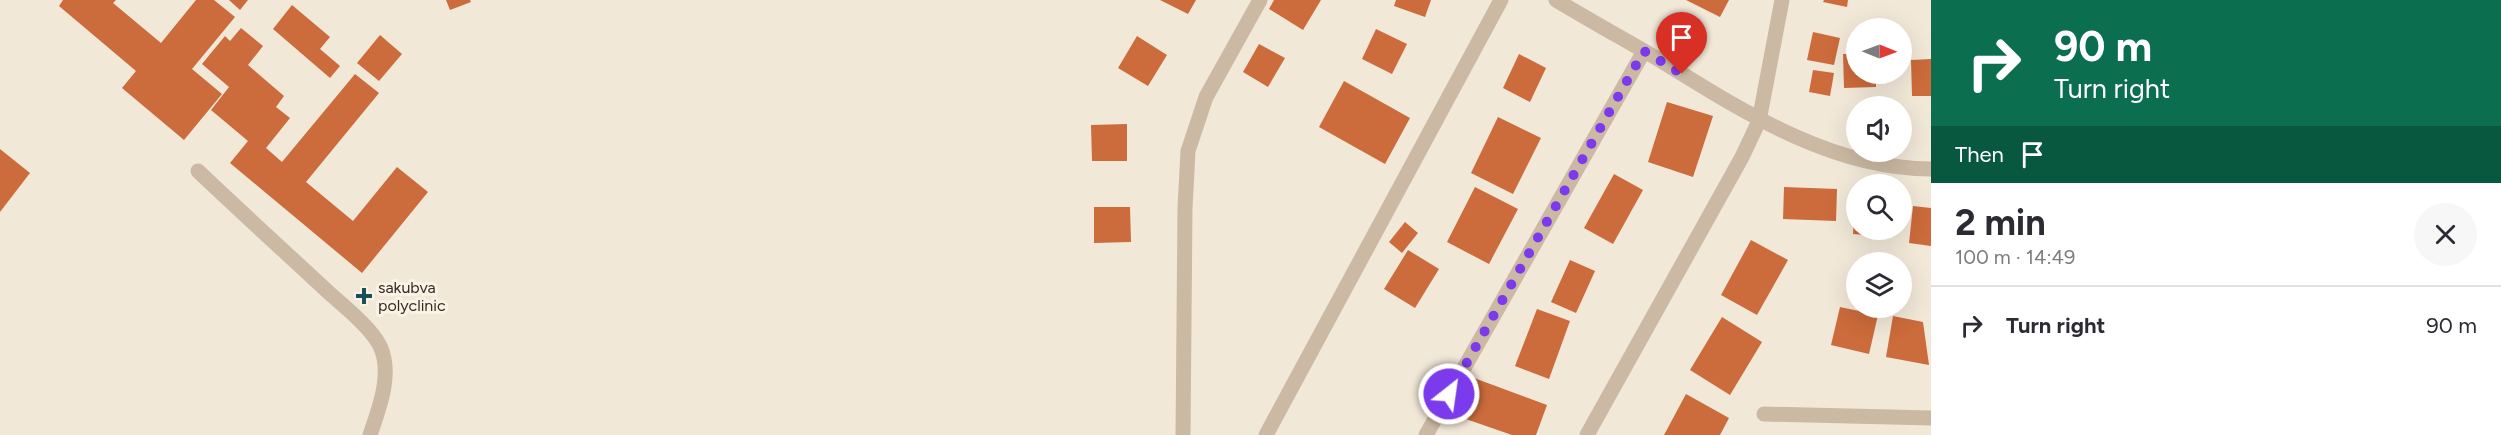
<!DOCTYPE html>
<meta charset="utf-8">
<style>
body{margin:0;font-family:Figtree,sans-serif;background:#f7f7f7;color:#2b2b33;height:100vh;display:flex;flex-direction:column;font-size:22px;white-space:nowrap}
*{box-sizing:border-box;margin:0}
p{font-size:20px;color:#7c7c81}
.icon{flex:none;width:33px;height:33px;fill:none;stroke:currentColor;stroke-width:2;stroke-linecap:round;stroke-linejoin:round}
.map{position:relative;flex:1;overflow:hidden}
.panel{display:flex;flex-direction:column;background:#fff;width:570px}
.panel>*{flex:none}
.top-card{background:#0b6e4f;color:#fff;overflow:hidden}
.needle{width:39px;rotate:91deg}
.tools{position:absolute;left:1846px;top:18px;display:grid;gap:12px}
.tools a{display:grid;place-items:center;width:66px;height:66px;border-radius:50%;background:#fff;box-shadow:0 6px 24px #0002;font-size:30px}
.pin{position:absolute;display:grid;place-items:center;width:51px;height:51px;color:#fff;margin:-62px -26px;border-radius:50% 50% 50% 0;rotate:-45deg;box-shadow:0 0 6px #0007}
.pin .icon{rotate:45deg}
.me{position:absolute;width:66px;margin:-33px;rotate:30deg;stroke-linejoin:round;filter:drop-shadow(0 0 4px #0008)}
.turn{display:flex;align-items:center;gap:21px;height:126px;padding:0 24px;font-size:27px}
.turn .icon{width:78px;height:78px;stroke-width:2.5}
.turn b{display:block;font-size:42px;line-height:51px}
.then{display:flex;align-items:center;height:57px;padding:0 24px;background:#0003;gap:12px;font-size:22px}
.round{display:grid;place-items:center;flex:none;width:63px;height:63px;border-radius:32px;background:#f7f7f7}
.summary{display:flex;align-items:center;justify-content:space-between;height:102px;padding:0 24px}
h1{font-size:36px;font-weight:700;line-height:45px}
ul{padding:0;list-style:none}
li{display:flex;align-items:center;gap:18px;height:78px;padding:0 24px;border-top:2px solid #e1e1e2}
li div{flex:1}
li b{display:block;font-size:22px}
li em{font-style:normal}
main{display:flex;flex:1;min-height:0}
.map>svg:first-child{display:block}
.building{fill:#cc6b3b}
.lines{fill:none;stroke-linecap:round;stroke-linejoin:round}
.minor{stroke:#cbb9a3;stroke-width:15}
.route{stroke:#7c3aed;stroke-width:10;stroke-dasharray:0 18}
.poi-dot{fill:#194f59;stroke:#faf2e4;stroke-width:2}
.labels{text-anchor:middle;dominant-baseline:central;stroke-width:6;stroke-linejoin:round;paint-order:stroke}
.poi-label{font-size:16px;fill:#352c26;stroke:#faf2e4;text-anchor:start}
</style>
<main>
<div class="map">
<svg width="1931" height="435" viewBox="0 0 1931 435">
<rect width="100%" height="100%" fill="#f2e8d8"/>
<g class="building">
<polygon points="63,0 116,0 113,3 161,43 196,0 214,0 235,17 192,69 222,94 184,140 122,88 136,71 59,6"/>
<polygon points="229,0 248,0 240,10"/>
<polygon points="446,0 470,0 471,2 450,10"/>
<polygon points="1160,0 1196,0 1188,14"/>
<polygon points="1274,0 1321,0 1303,30 1269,9"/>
<polygon points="1396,0 1431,0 1425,17 1394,6"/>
<polygon points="1686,0 1729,0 1720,17"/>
<polygon points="1824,0 1848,0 1847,7 1823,2"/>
<polygon points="292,5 330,37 320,49 340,66 330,78 273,29"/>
<polygon points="241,28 263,46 248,65 284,96 276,107 290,118 266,148 282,162 355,74 379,93 306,182 353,221 397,167 428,192 362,273 230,163 248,141 211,110 229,87 202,64 225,36 230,41"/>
<polygon points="1376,29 1407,44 1392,74 1362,59"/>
<polygon points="1813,32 1840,38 1834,65 1807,60"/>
<polygon points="380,35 402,54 379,81 357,63"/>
<polygon points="1137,36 1167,55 1148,86 1118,68"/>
<polygon points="1259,44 1285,58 1268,87 1243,72"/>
<polygon points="1519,54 1546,68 1530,102 1503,88"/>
<polygon points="1843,54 1857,54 1857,74 1876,74 1876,87 1844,88"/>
<polygon points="1931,59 1931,96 1912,96 1911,60"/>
<polygon points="1813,70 1834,73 1830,96 1809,92"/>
<polygon points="1344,81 1410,118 1385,164 1319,127"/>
<polygon points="1667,102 1713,116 1693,177 1648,162"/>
<polygon points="1498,117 1541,138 1513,194 1471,173"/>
<polygon points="1127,124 1127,161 1092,161 1091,125"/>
<polygon points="0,149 30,173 0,212"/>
<polygon points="1614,174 1643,190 1613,244 1584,228"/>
<polygon points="1475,187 1518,209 1489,264 1447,242"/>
<polygon points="1784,187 1837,189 1836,221 1783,219"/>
<polygon points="1855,197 1857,230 1890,230 1889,237 1853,234"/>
<polygon points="1913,206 1931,208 1931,246 1909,243"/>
<polygon points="1094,207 1130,207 1131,242 1094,243"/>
<polygon points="1405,222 1418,233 1402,253 1389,242"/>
<polygon points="1751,240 1788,260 1757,315 1721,295"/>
<polygon points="1408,250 1439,269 1415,308 1384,289"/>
<polygon points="1570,260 1595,271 1576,313 1551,302"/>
<polygon points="1840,307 1878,315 1869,354 1831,345"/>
<polygon points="1537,309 1570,321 1549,379 1515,366"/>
<polygon points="1893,316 1923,322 1929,365 1886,357"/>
<polygon points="1722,317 1762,342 1730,395 1690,370"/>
<polygon points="1474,378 1547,405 1536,435 1512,435 1460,417"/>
<polygon points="1686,394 1729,418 1720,435 1664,435"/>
</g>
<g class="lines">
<g class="minor">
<path d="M1556,0C1591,21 1627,41 1663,62C1744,112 1832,169 1931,169"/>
<path d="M198,171C240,211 283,250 326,290C342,305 370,326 380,346C393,373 379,409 370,435"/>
<polyline points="1764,414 1931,418"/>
<polyline points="1183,435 1185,208 1188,151 1206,97 1260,0"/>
<polyline points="1266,435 1501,0"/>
<polyline points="1426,435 1644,51"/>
<polyline points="1587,435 1742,157 1759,121 1782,0"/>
</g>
</g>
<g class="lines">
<polyline class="route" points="1449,394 1644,51 1682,74"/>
</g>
<path class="poi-dot" d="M361 287h6v6h6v6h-6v6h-6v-6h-6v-6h6z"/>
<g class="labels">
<g class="poi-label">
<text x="378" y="287">sakubva<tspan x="378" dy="18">polyclinic</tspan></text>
</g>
</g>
</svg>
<div class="tools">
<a><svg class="needle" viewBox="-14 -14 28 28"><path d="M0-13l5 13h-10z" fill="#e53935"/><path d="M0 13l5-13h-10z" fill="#7c7c81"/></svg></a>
<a><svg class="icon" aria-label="sound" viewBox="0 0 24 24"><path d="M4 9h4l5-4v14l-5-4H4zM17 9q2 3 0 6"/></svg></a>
<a><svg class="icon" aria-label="search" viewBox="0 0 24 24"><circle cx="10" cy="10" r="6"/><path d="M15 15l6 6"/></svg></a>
<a><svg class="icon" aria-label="layers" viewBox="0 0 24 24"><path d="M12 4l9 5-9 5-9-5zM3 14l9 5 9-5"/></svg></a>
</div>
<div class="pin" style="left:1682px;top:74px;background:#d93025"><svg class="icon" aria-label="arrive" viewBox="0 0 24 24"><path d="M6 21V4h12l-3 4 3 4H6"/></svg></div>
<svg class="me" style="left:1449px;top:394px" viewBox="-20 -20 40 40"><circle r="17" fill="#7c3aed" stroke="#fff" stroke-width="3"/><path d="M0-11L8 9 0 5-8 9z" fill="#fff"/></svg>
</div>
<section class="panel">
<div class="top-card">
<div class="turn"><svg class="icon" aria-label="right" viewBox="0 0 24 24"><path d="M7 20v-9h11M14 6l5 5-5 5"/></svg><div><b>90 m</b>Turn right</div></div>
<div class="then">Then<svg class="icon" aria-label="arrive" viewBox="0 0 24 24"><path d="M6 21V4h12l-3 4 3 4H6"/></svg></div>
</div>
<div class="summary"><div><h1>2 min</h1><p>100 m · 14:49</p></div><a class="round"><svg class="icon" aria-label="close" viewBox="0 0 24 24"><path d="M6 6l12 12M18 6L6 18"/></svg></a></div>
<ul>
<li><svg class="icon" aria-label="right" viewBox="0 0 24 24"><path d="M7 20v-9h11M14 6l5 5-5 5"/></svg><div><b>Turn right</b></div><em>90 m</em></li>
</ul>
</section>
</main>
